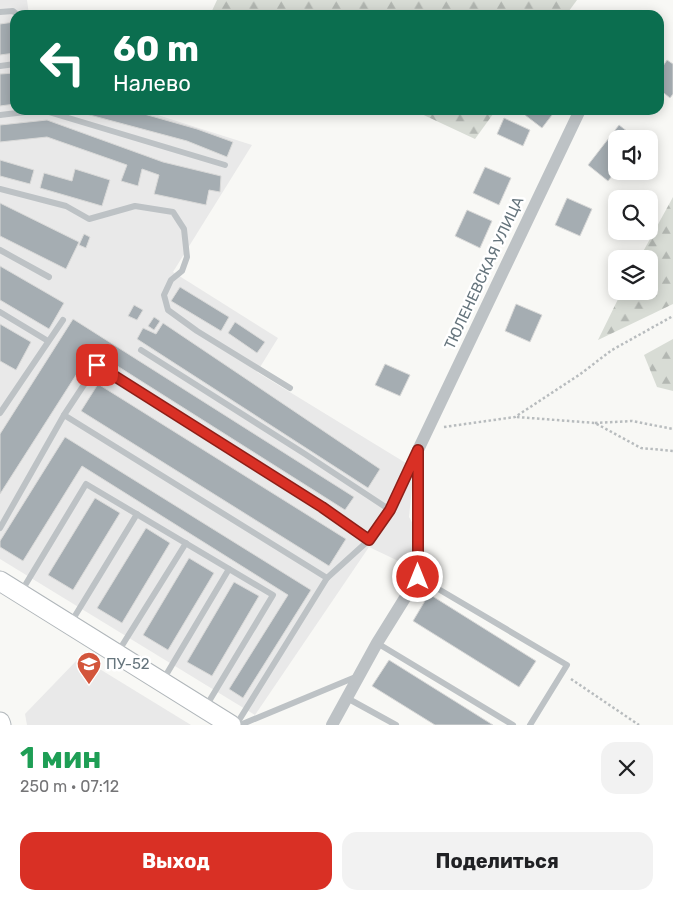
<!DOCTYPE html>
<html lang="ru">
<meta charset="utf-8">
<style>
body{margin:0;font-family:Rubik,sans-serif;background:#f2f2f2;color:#202124;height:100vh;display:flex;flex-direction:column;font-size:19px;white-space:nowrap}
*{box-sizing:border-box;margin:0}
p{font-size:16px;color:#757577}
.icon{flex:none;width:28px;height:28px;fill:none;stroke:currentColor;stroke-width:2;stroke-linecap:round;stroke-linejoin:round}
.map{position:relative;height:725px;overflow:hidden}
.sheet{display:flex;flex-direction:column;background:#fff;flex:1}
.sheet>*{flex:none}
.top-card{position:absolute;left:10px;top:10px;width:654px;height:105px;border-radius:15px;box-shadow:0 2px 12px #0003;background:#0b6e4f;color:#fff;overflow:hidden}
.fabs{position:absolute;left:608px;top:130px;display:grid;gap:10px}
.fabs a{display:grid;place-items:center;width:50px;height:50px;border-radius:10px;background:#fff;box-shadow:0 2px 12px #0003;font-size:25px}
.pin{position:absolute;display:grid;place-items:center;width:42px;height:42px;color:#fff;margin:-21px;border-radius:10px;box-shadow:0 2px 8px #0006}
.me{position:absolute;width:55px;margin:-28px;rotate:0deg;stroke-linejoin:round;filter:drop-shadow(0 0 4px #0008)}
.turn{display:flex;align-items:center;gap:18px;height:105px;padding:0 20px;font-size:22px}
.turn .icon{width:65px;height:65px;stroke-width:2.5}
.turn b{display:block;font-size:35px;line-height:42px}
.round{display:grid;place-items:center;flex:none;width:52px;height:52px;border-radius:15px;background:#f2f2f2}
.headline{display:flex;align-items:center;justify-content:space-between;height:85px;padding:0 20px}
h1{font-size:30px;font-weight:700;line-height:38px;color:#1e9e55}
.button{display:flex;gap:10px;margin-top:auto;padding:10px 20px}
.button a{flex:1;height:58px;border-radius:15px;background:#d93025;color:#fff;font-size:20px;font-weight:700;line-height:58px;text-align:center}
.button a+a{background:#f2f2f2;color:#202124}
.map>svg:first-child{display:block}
.built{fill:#e9e9e9}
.forest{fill:url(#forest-firs)}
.building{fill:#a5adb2;stroke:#d9d9d8}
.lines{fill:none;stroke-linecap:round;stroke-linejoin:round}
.secondary-casing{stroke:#b0b6ba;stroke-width:21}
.path{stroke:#b8bcbe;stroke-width:2.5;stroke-dasharray:2.5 2.5;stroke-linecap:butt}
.lane{stroke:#bdc2c5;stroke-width:6}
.street{stroke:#bdc2c5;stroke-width:12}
.secondary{stroke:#fff;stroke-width:19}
.route-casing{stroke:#8d1f18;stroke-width:12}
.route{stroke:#d93025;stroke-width:9}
.labels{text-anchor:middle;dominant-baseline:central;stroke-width:5;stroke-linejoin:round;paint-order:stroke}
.street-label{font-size:15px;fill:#66757d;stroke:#fff}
.poi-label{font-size:15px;fill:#66757d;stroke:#fff;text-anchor:start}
</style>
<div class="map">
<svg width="673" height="725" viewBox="0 0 673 725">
<defs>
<pattern id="forest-firs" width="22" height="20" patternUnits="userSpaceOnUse" patternTransform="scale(1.25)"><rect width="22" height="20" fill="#d8dcd5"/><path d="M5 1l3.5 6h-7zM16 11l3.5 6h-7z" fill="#b3b7b2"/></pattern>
</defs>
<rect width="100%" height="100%" fill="#f8f8f5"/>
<g class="built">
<polygon points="0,0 27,0 29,15 15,15 15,110 142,110 252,145 173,272 278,338 257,372 414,468 409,517 424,544 411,567 369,547 255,715 0,559"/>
<polygon points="80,657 191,725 27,725 25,714"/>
</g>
<g class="forest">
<polygon points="217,0 577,0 566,15 210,15"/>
<polygon points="413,110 496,110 475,139"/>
<polygon points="673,197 673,304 598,340 622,291 649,291 649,259 639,259"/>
<polygon points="673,339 673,391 657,387 644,355"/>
</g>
<g class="building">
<polygon points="14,22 15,53 0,55 0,24"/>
<polygon points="667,60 673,64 673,94 670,98 659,89 659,72"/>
<polygon points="15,73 15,104 0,106 0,74"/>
<polygon points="71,110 130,110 197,129 233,142 227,157 187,141"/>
<polygon points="529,110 553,110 555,111 542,128 525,115"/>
<polygon points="504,118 530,130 523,146 497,134"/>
<polygon points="47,120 163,162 221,176 220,192 209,190 206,205 154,194 159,175 142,169 138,186 121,181 127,165 47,137 0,142 0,125"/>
<polygon points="619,125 637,139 616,139 616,171 608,181 588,165"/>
<polygon points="0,160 34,170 30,184 0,176"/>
<polygon points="485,167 511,178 499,205 473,193"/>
<polygon points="75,169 110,180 102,206 40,188 44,173 72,181"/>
<polygon points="567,198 592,209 580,236 555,225"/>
<polygon points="0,203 79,242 66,269 0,236"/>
<polygon points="467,210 492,221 480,248 455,236"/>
<polygon points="84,234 90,237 86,248 79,245"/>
<polygon points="0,266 64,303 49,329 0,300"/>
<polygon points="180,287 229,317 221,331 171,301"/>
<polygon points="516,304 542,315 530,342 505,331"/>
<polygon points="134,305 143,310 137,320 128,316"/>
<polygon points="154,317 160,321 154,330 148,326"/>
<polygon points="73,319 354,497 345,510 92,350 0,494 0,434"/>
<polygon points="235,322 265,342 257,353 228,333"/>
<polygon points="163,323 380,469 368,488 137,339 143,328 156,334"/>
<polygon points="0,324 31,342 16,370 0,361"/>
<polygon points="385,364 410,375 400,396 375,385"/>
<polygon points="98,384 346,539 329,566 81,411"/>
<polygon points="65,437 311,590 243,698 229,689 288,595 82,466 23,561 0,547 0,541"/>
<polygon points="95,498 120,513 73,590 48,575"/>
<polygon points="146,528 170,543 122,623 97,608"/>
<polygon points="189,558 214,573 168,650 143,635"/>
<polygon points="234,582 259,596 212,676 187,662"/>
<polygon points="429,594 536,661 519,687 413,621"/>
<polygon points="389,660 493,725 435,725 372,686"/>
</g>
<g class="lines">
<defs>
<g id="secondary">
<polyline points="0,581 231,725"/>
<polyline points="0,722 1,725"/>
</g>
</defs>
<use href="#secondary" class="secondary-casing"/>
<g class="path">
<polyline points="517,417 595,423 641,448 673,451"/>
<polyline points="595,423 632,421 673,429"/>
<polyline points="444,427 515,417 579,375 612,350 673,316"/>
<polyline points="571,679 639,725"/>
</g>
<g class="lane">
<polyline points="0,12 13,11 18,15"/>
<polyline points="0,66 15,64"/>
<polyline points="0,115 42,110 225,165"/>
<polyline points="0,189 66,206 89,219 135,206 173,212 184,229 187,257 182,271 171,280 164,295 168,310 197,331 290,388"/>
<polyline points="0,250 49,277"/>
<polyline points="0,312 48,341"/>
<polyline points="141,350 305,454 390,510"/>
<polyline points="0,413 63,320"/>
<polyline points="64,415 327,578 236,725"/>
<polyline points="0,528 64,415 97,365 322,507 369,540"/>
<polyline points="418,577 567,665 530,725"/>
<polyline points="327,578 369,540 390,510 415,458"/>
<polyline points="21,592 86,484 273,595 205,708"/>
<polyline points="70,624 137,514"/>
<polyline points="377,643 513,725"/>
<polyline points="118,652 186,543"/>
<polyline points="163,680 229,569"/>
<polyline points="347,698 396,725"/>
<polyline points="240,725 358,676"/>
</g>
<polyline class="street" points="332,725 377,643 418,577 418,450 580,110"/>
<use href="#secondary" class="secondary"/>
</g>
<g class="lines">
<defs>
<polyline id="route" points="97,365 322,507 369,540 390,510 418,450 418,577"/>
</defs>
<use href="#route" class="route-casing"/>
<use href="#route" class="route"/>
</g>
<defs>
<symbol id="university-pin" viewBox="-11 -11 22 30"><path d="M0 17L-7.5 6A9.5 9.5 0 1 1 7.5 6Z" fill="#d3553b" stroke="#fff"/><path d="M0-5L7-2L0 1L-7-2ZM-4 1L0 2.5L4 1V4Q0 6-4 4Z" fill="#fff"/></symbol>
</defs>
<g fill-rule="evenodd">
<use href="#university-pin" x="75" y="650" width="28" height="38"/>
</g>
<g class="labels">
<g class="street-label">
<text transform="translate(484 273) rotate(-65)">ТЮЛЕНЕВСКАЯ УЛИЦА</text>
</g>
<g class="poi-label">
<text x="106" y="664">ПУ-52</text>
</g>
</g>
</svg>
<div class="fabs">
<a><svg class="icon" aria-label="sound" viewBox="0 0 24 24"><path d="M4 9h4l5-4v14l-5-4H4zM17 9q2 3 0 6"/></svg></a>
<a><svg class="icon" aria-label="search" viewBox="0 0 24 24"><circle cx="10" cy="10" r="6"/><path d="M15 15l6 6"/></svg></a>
<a><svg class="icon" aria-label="layers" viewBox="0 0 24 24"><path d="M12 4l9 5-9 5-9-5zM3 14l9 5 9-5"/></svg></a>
</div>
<div class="pin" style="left:97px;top:365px;background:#d93025"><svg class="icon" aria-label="arrive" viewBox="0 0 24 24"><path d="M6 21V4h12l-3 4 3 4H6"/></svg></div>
<svg class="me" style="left:418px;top:577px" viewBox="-20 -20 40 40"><circle r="17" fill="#d93025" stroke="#fff" stroke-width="3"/><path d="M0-11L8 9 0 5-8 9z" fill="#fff"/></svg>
<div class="top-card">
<div class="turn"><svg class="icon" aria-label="left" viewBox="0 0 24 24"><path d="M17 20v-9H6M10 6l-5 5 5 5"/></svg><div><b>60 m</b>Налево</div></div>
</div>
</div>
<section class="sheet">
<div class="headline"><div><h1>1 мин</h1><p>250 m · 07:12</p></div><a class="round"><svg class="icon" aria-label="close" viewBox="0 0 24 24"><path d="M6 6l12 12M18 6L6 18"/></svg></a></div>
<div class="button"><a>Выход</a><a>Поделиться</a></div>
</section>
